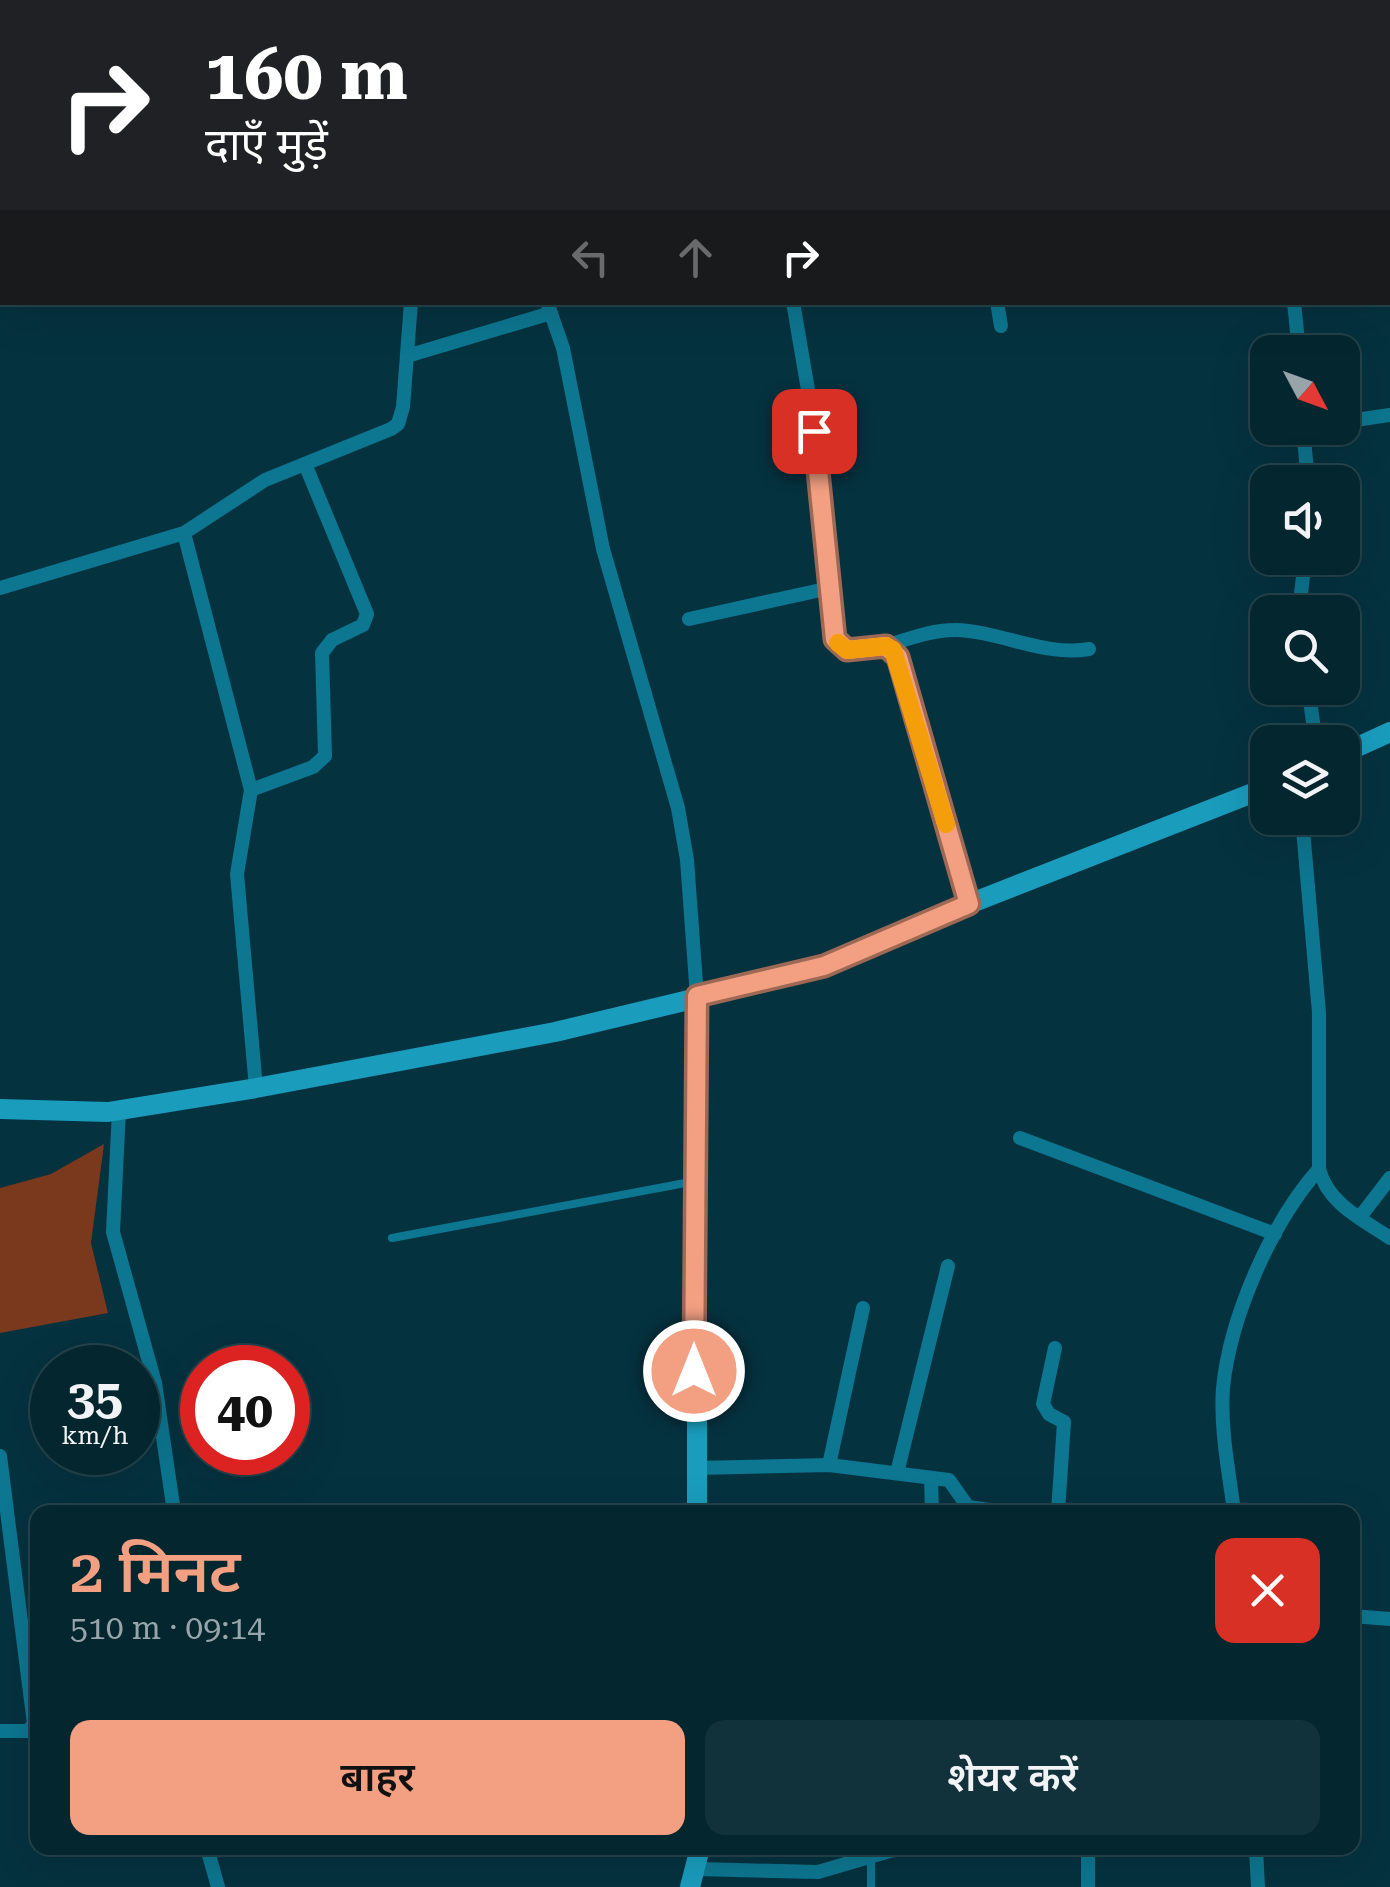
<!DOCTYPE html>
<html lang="hi">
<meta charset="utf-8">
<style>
body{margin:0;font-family:"Roboto Serif","Noto Sans Devanagari",serif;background:#12323b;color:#f1f3f6;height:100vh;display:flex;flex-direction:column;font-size:38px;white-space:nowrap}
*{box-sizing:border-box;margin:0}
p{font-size:32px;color:#97a5aa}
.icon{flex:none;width:55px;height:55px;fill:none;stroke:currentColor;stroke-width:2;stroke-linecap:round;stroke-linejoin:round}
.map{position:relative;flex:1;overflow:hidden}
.drawer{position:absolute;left:30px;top:1505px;width:1330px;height:350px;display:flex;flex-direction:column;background:#04262f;border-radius:20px;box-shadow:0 10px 40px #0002,0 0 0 2px #25434b}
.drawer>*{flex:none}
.top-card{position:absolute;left:0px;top:0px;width:1390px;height:305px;box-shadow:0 10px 40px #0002,0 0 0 2px #25434b;background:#202124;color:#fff;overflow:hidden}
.needle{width:65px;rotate:131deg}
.tools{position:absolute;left:1250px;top:335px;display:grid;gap:20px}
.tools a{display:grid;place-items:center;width:110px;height:110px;border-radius:20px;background:#04262f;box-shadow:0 10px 40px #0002,0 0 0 2px #25434b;font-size:50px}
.speed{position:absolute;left:30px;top:1345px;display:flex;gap:20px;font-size:50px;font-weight:700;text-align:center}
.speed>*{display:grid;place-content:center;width:130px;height:130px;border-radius:50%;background:#04262f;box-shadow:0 10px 40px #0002,0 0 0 2px #25434b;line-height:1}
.speed small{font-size:25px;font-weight:400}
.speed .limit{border:15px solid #d22;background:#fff;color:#111}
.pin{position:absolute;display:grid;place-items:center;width:85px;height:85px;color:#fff;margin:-42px;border-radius:20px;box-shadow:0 5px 15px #0006}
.me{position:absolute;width:110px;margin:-55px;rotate:0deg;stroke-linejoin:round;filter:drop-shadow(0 0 8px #0008)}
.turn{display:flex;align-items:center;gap:35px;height:210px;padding:0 40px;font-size:45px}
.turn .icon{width:130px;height:130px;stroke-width:2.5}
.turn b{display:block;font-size:70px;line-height:85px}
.lanes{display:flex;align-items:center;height:95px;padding:0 40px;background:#0003;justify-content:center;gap:50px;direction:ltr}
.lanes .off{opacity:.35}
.round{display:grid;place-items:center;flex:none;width:105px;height:105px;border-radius:20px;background:#12323b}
.overview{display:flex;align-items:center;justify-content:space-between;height:170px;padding:0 40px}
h1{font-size:60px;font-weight:600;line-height:75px;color:#f2a081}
.button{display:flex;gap:20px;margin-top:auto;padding:20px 40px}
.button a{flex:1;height:115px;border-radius:20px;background:#f2a081;color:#111;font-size:40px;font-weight:600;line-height:115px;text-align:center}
.button a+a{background:#12323b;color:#f1f3f6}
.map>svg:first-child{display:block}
.green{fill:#7a381d}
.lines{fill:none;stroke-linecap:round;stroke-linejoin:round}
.lane{stroke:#0d7690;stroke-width:8}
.street{stroke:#0d7690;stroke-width:14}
.secondary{stroke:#1a9cbd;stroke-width:20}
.route-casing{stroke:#9d6854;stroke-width:25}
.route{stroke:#f2a081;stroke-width:18}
.slow{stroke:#f59e0b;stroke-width:18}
</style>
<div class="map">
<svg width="1390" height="1887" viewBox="0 0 1390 1887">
<rect width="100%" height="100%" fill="#05323f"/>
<polygon class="green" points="104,1144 91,1243 108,1313 0,1333 0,1188 51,1174"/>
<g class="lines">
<g class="lane">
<polyline points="392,1238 696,1181"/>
<polyline points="871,1856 871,1887"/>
</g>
<g class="street">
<polyline points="389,0 389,2"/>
<polyline points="640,0 640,2"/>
<polyline points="931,0 931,2"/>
<polyline points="1210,0 1211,2"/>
<polyline points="0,107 2,116"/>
<polyline points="547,302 563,348 603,549 678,808 687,860 697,997"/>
<polyline points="793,302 815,431 835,639 847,649 886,646 898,657 969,904"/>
<polyline points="997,302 1001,326"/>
<polyline points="1294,302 1299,352"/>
<polyline points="407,356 551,313"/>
<polyline points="1342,422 1390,415"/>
<polyline points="1303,428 1308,482"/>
<polyline points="184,533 251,790 237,874 256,1088"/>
<polyline points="0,588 184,533 265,480 391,429 398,424 403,407 411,302"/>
<polyline points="1299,612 1305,558"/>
<polyline points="689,619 830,588"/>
<path d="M886,646C908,639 931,630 955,630C1001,631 1044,657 1089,649"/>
<polyline points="1308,688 1316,742"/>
<polyline points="251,790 313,767 325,756 322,653 332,640 363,625 367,614 305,464"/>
<path d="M1302,818L1319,1013V1169C1328,1204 1362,1219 1390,1238"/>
<polyline points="119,1110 113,1232 155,1383 174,1512"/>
<polyline points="1020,1138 1275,1234"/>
<polyline points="1360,1217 1390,1178"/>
<polyline points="1055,1348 1043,1404 1049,1414 1064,1422 1058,1512"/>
<polyline points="0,1456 34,1724 28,1731 0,1731"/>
<polyline points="829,1465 863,1308"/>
<polyline points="695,1468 829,1465 949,1480 968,1507 1003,1512"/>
<polyline points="897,1473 948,1266"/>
<polyline points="931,1478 932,1512"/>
<path d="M1234,1512C1229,1472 1220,1429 1223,1388C1230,1317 1271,1223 1319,1169"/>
<polyline points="1352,1616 1390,1619"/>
<polyline points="207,1848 218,1887"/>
<polyline points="1003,1848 1088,1848 1088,1887"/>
<polyline points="1256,1848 1258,1887"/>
<polyline points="696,1869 818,1872 900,1848"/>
</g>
<g class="secondary">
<polyline points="809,2 825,0"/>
<polyline points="0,205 2,204"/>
<polyline points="1342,754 1390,732"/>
<polyline points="0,1109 108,1112 256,1088 555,1032 785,977 856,954 969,904 1268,787"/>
<polyline points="697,1512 697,997"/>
<polyline points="690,1887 700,1848"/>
</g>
</g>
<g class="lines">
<defs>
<polyline id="route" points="694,1371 697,996 824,966 969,904 898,657 886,646 847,650 835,639 814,431"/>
</defs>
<use href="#route" class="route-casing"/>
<use href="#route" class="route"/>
<polyline class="slow" points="838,643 847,650 886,646 893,650 946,824"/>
</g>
</svg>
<div class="tools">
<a><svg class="needle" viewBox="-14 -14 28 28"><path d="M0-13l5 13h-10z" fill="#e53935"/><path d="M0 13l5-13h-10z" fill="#97a5aa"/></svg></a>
<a><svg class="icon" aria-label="sound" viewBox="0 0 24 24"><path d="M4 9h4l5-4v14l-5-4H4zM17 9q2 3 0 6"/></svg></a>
<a><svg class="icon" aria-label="search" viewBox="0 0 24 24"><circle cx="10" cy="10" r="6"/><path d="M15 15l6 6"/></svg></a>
<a><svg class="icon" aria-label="layers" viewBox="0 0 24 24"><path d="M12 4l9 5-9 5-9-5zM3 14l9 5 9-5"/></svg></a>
</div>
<div class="speed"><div>35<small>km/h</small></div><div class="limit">40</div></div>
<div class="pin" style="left:814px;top:431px;background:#d93025"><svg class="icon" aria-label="arrive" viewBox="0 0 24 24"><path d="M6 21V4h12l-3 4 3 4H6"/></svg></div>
<svg class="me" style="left:694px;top:1371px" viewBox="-20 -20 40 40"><circle r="17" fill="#f2a081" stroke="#fff" stroke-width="3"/><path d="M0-11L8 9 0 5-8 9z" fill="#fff"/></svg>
<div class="top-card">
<div class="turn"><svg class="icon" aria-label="right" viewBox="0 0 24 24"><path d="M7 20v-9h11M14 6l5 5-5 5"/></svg><div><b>160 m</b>दाएँ मुड़ें</div></div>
<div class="lanes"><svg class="icon off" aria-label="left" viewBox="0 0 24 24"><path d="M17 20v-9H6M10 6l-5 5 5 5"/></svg><svg class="icon off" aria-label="ahead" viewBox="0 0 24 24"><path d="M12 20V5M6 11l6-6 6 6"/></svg><svg class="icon" aria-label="right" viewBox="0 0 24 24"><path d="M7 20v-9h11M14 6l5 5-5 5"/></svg></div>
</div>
<section class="drawer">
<div class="overview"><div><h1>2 मिनट</h1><p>510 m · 09:14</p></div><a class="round" style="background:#d93025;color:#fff"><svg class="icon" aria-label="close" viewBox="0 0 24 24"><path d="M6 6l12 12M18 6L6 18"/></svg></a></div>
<div class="button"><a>बाहर</a><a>शेयर करें</a></div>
</section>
</div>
